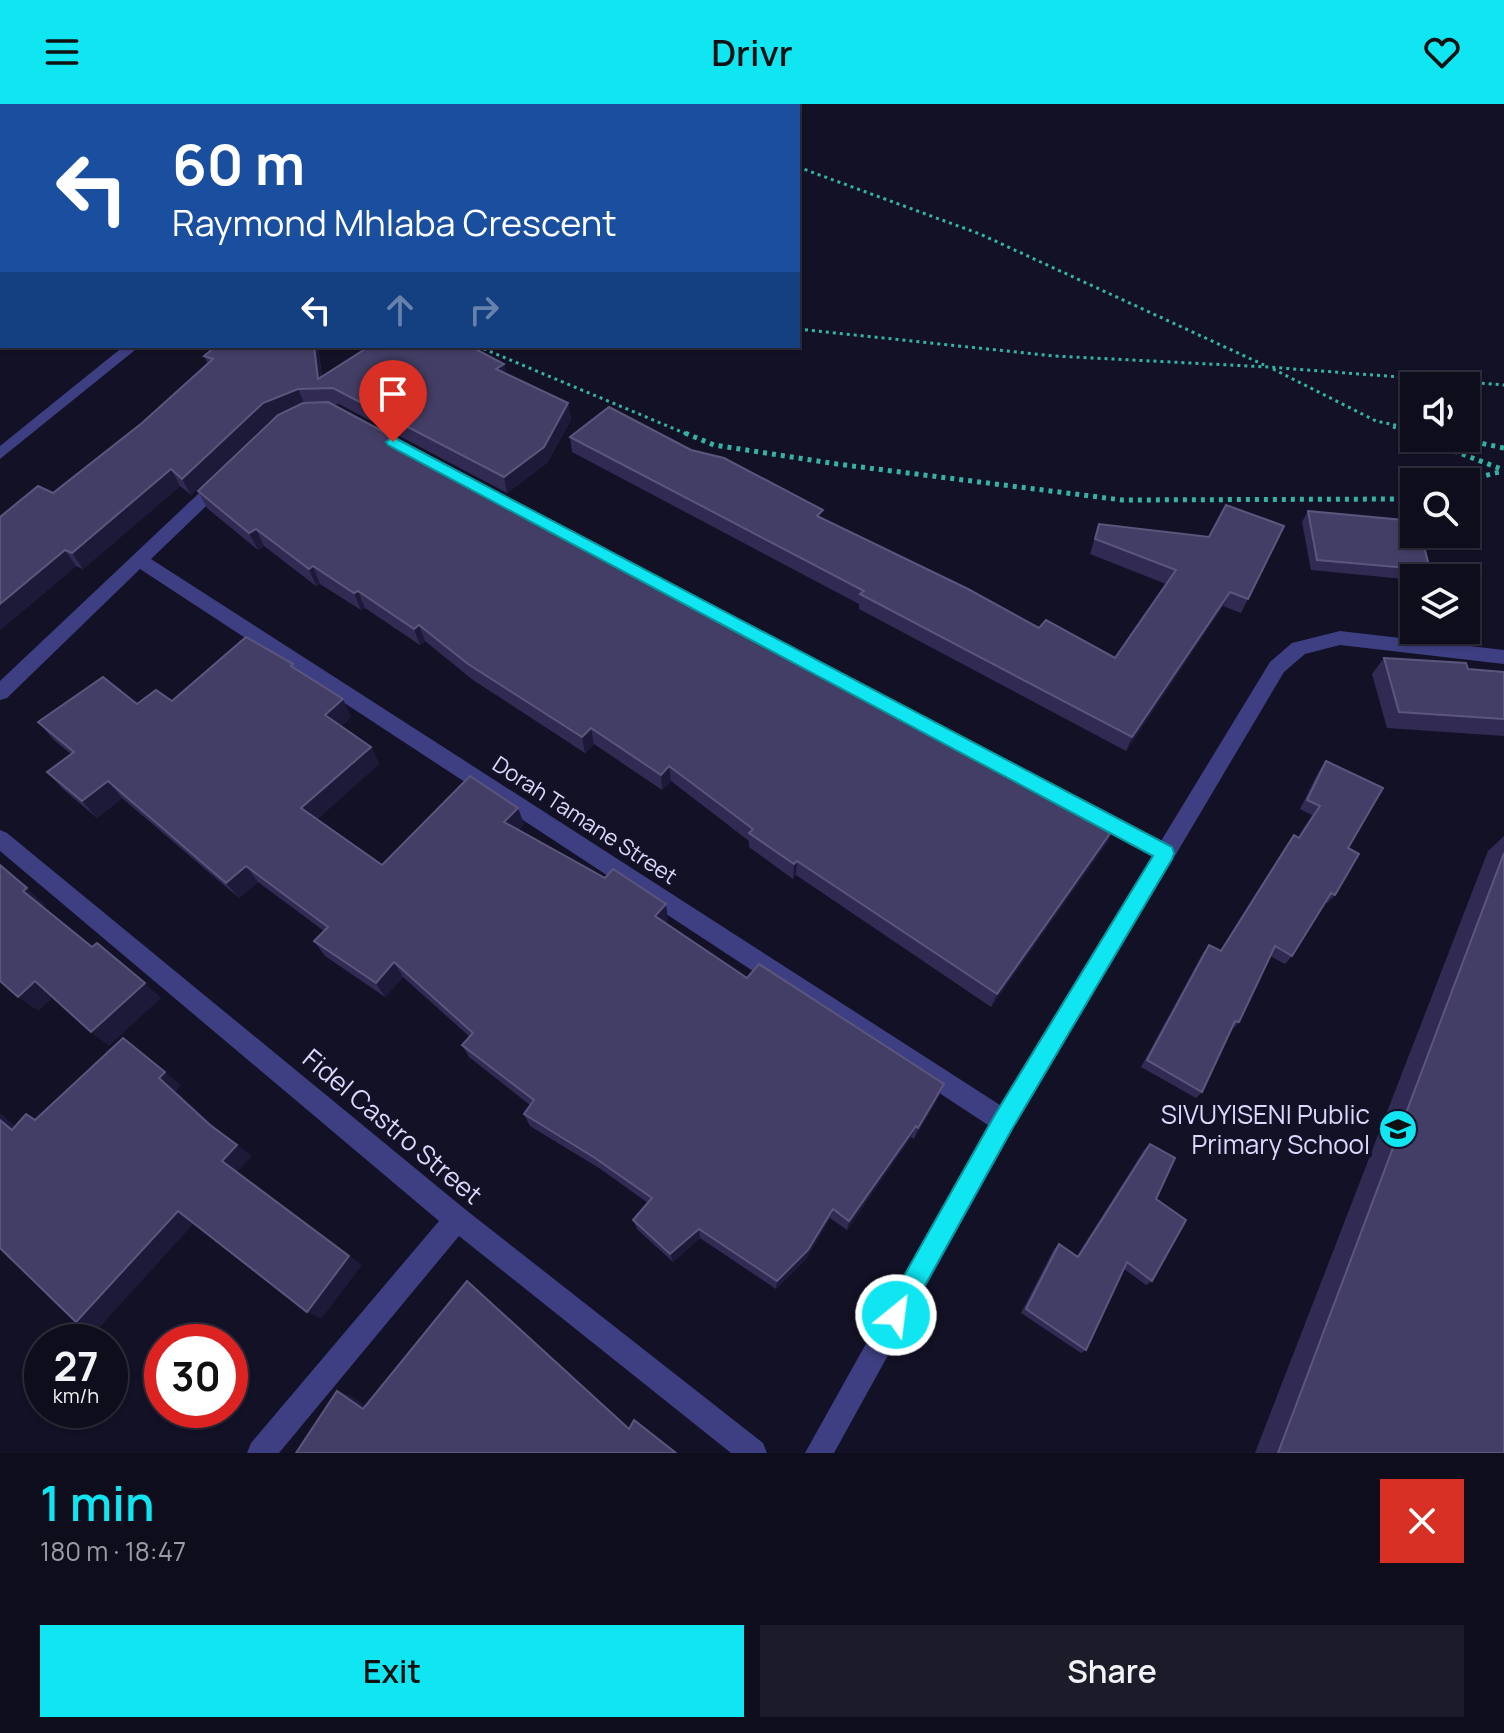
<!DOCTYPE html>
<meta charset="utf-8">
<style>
body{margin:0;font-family:Manrope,sans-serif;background:#1c1b29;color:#f1f3f6;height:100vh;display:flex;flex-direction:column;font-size:30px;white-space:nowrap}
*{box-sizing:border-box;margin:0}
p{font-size:26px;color:#9b9ca3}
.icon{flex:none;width:44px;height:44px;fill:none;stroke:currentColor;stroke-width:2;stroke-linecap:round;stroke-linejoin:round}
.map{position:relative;height:1349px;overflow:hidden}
.panel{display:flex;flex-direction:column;background:#0e0d1c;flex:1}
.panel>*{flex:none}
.hud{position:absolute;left:0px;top:0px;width:800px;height:244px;box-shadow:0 2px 6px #0004,0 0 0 2px #2e2d3b;background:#1a4fa0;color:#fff;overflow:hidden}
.fabs{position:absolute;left:1400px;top:268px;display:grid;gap:16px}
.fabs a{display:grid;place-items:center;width:80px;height:80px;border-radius:0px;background:#0e0d1c;box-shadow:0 2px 6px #0004,0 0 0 2px #2e2d3b;font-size:40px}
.speed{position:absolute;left:24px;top:1220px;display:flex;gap:16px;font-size:40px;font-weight:700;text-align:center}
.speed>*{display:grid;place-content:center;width:104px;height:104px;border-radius:50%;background:#0e0d1c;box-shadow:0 2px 6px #0004,0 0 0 2px #2e2d3b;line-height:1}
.speed small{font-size:20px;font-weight:400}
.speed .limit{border:12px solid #d22;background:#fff;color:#111}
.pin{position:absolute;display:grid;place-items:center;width:68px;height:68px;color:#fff;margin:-82px -34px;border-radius:50% 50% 50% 0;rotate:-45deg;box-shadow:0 0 8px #0007}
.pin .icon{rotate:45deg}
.me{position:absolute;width:88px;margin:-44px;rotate:29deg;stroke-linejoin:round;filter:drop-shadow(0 0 6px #0008)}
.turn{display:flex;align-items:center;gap:28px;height:168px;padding:0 40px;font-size:36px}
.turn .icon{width:104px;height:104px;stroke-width:2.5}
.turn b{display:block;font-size:56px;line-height:68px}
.lanes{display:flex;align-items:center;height:76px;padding:0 40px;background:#0003;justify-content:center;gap:40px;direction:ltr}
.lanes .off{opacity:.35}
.round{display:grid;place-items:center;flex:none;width:84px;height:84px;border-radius:0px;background:#1c1b29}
.head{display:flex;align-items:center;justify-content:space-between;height:136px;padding:0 40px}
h1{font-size:48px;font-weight:600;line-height:60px;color:#0fe6f2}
.primary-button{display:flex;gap:16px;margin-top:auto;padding:16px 40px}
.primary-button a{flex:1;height:92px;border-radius:0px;background:#0fe6f2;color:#111;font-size:32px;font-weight:600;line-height:92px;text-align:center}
.primary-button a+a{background:#1c1b29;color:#f1f3f6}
header{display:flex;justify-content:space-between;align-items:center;height:104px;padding:0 40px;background:#0fe6f2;color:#111;font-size:36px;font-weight:600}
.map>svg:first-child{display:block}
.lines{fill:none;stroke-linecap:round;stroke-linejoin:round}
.path-far1{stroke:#36b2a5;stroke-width:3;stroke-dasharray:3 4;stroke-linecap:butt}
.path{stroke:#36b2a5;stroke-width:5;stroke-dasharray:4 5;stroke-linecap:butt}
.minor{fill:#3e3f82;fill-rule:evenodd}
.tertiary{fill:#3e3f82;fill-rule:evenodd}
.wall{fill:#312b53}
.shaded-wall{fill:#1d1939}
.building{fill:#433e65;stroke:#5b567d;stroke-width:2}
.route{fill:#0fe6f2;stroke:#0a969d;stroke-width:2}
.labels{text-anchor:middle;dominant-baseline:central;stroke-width:8;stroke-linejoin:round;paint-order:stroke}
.street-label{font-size:22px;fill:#dad8fd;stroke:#131126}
.near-poi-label{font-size:26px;fill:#dad8fd;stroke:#131126;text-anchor:end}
.near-street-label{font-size:26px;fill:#dad8fd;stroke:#131126}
</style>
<header><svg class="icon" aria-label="menu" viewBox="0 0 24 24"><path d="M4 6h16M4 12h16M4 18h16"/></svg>Drivr<svg class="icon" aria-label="heart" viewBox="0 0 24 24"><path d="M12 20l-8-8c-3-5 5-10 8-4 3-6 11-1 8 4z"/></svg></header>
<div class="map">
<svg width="1504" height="1349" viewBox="0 0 1504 1349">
<rect width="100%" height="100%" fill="#131126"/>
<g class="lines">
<g class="path-far1">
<polyline points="798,63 980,130 1264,261"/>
<polyline points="798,225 1054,252 1268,263 1504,281"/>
<polyline points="477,242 689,331"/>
<polyline points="1273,265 1376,317 1414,325"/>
<polyline points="1393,323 1411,331"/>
</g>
<g class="path">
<polyline points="685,329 714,341 837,360 1122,396 1398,395 1414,390"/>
<polyline points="1406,329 1414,332"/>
<polyline points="1420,334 1504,366"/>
<polyline points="1456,334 1504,344"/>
<polyline points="1460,378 1503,367"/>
</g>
<g class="minor">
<polygon points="221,372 229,378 227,382 151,455 1000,1001 1152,752 1084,715 1081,709 1084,703 1091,700 1098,703 1161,737 1270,558 1292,539 1340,527 1504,546 1504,560 1340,541 1305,550 1284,568 1013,1025 834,1349 805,1349 988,1021 140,465 7,594 0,596 0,577 215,374"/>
<polygon points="494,386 606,444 609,448 606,452 594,452 488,396 486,392"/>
<polygon points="656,472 765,528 768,533 765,538 753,538 650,483 647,478 650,473"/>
<polygon points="0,726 7,729 466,1106 763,1339 767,1349 731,1349 459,1132 279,1349 247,1349 251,1339 439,1117 0,747"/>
</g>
<g class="tertiary">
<polygon points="421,0 434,0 420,2"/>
<polygon points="124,242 140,242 0,355 0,342"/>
</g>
</g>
<g class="wall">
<polygon points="216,242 318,242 322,273 504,260 506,270 568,299 571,316 547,359 507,389 339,300 332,301 488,387 574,437 657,476 732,524 1109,736 991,903 796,771 793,775 749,743 749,737 671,677 662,686 594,640 585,649 473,576 425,537 420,541 365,504 361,506 320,480 316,482 264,442 258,446 207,404 198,387 275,314 270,316 191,391 180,382 83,465 76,462 0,526 0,413 53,389 142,319 208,260 204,252"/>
<polygon points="570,333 822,415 1039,524 1115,554 1166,480 1090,450 1099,420 1209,433 1284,422 1241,509 1223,502 1126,647 859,505 859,500 572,348"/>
<polygon points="1308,407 1430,466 1425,474 1414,474 1414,476 1311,466 1302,418"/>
<polygon points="1384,554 1468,565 1504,568 1504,632 1387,624 1372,570"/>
<polygon points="296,564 351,613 341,622 371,643 379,660 317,715 382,761 524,720 518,726 668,815 665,819 747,874 944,980 939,992 914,1035 911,1033 847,1126 830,1114 806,1155 776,1185 700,1134 673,1158 637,1125 633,1116 648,1099 599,1064 530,1022 524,1010 530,1001 469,953 462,941 470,933 403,873 385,893 325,852 314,837 324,827 258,778 239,794 122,694 97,714 63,685 47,668 71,650 54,636 38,618 137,600 172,597"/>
<polygon points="1326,657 1348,744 1335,791 1327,799 1325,798 1292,852 1285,860 1270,852 1239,918 1232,926 1202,988 1196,994 1141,963 1203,849 1209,841 1220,847 1287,740 1294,731 1298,733 1312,711 1300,705 1319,667"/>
<polygon points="1504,732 1504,1349 1255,1349 1488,747"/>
<polygon points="1150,1040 1156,1095 1152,1177 1146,1181 1124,1165 1086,1246 1081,1249 1021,1209 1054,1145 1059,1140 1077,1152 1144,1046"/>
</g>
<g class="shaded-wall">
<polygon points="314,242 318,242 323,284 318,275"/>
<polygon points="504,260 508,276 496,265"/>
<polygon points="298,285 305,301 270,316 191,391 182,375 263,299"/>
<polygon points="568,299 571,316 547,359 507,389 504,373"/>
<polygon points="171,365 180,382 83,465 72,449"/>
<polygon points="256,425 264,442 258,446 249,429"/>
<polygon points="65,446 76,462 0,526 0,500"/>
<polygon points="313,462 320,480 316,482 309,465"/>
<polygon points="358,487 365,504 361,506 354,489"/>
<polygon points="1230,488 1223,502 1126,647 1132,633"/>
<polygon points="419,521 425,537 420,541 414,525"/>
<polygon points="343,595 351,613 334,628 325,611"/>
<polygon points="591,624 594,640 585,649 582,633"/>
<polygon points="371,643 379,660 311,721 301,704"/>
<polygon points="669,662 671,677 662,686 661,671"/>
<polygon points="108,677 122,694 97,714 82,697"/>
<polygon points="518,704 524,720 510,735 504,718"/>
<polygon points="1116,721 1109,736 991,903 997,890"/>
<polygon points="797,757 796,771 793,775 794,760"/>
<polygon points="246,762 258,778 239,794 226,779"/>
<polygon points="27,784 45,801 42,804 23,787"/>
<polygon points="666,800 668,815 657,827 655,812"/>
<polygon points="394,858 403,873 385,893 376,879"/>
<polygon points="35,877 55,892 38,907 18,893"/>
<polygon points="145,879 161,894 109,942 91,928"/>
<polygon points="123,934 181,981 176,987 226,1033 210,1021 159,974"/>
<polygon points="944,980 939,992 914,1035 918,1024"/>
<polygon points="0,1009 33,1038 12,1026 0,1016"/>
<polygon points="916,1022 911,1033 847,1126 849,1117"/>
<polygon points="237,1041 252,1052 237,1068 362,1161 321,1215 307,1208 222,1057"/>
<polygon points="833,1105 830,1114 806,1155 776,1185 777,1177"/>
<polygon points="178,1107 196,1117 98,1225 76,1218"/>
<polygon points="699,1125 700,1134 673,1158 670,1150"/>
<polygon points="337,1287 351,1292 376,1309 363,1305"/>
</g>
<g class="building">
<polygon points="216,242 314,242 318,275 370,242 470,242 504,260 496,265 568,299 544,343 504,373 333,284 298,285 263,299 182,375 171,365 72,449 65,446 0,500 0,413 38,382 53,389 142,319 213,255 204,252"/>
<polygon points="328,298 487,383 485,385 574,437 580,433 657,473 655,475 732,524 739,517 1042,678 1116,721 997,890 797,757 794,760 749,729 753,725 669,662 661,671 591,624 582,633 468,560 419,521 414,525 358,487 354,489 313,462 309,465 256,425 249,429 198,387 278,311 303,299"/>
<polygon points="609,303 691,346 724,354 823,406 817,412 968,485 1039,524 1046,516 1115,554 1176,466 1095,435 1099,420 1209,433 1226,401 1284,422 1248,495 1230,488 1132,633 860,490 864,487 570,333"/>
<polygon points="1308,407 1414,417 1414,430 1421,430 1430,466 1317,456"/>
<polygon points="246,533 293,560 291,562 343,595 325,611 371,643 301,704 382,761 470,672 518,704 504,718 605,774 613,765 666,800 655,812 747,874 759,860 944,980 918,1024 916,1022 849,1117 833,1105 808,1146 777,1177 699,1125 670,1150 633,1116 652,1094 595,1054 524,1010 534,996 462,941 473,929 394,858 376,879 314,837 328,823 246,762 226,779 108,677 82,697 47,668 74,648 38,618 103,573 137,600 156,586 172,597"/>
<polygon points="1384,554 1466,559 1468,565 1504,568 1504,615 1399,608"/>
<polygon points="1326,657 1383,684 1348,744 1359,750 1335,791 1331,789 1292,852 1275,842 1239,918 1235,917 1202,988 1147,956 1209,841 1221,847 1294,731 1299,734 1320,702 1307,696"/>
<polygon points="1504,749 1504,1349 1278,1349"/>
<polygon points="0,761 27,784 23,787 92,843 97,839 145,879 91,928 35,877 18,893 0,877"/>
<polygon points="123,934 165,968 159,974 210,1021 237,1041 222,1057 349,1152 307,1208 178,1107 76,1218 0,1144 0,1016 12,1026 26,1010 35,1016"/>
<polygon points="1150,1040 1175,1054 1156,1095 1186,1116 1152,1177 1127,1158 1086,1246 1026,1205 1059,1140 1078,1153"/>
<polygon points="467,1177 629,1325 634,1316 676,1349 296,1349 337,1287 363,1305"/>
</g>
<polygon class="route" points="393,333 1172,743 1174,749 1172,755 1012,1025 904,1219 896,1223 887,1219 884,1211 887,1202 996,1009 1153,752 388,341 386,338"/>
<defs>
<symbol id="school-disc" viewBox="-11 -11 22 22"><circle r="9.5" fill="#0fe6f2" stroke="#131126"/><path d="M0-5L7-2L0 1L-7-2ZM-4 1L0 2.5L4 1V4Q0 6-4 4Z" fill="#111"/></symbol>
</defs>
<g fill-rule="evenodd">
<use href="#school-disc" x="1376" y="1003" width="44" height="44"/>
</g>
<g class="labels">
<g class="street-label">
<text transform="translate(585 716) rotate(33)">Dorah Tamane Street</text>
</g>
<g class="near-poi-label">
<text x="1370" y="1010">SIVUYISENI Public<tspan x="1370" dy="30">Primary School</tspan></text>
</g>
<g class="near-street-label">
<text transform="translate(393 1022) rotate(40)">Fidel Castro Street</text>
</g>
</g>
</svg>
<div class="fabs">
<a><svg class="icon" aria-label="sound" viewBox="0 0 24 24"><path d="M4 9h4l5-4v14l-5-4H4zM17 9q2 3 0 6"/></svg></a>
<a><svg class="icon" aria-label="search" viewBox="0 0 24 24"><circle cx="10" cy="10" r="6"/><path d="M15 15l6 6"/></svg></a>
<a><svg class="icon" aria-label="layers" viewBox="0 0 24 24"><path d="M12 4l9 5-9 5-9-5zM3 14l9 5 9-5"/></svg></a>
</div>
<div class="speed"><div>27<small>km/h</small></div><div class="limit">30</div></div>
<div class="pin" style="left:393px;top:338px;background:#d93025"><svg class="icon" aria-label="arrive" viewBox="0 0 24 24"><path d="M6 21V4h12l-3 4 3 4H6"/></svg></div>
<svg class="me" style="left:896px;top:1211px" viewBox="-20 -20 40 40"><circle r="17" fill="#0fe6f2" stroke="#fff" stroke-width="3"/><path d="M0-11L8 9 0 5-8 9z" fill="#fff"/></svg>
<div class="hud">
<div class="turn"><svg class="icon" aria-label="left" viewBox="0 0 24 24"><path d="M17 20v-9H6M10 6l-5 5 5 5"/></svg><div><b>60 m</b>Raymond Mhlaba Crescent</div></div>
<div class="lanes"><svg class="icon" aria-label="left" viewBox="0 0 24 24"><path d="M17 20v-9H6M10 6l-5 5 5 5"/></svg><svg class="icon off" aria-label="ahead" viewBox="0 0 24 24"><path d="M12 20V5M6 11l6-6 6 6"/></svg><svg class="icon off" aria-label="right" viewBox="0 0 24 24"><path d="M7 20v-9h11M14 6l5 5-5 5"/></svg></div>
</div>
</div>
<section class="panel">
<div class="head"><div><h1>1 min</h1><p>180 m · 18:47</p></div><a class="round" style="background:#d93025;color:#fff"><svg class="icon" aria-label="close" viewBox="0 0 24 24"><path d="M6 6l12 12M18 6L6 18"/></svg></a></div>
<div class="primary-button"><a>Exit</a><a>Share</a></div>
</section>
